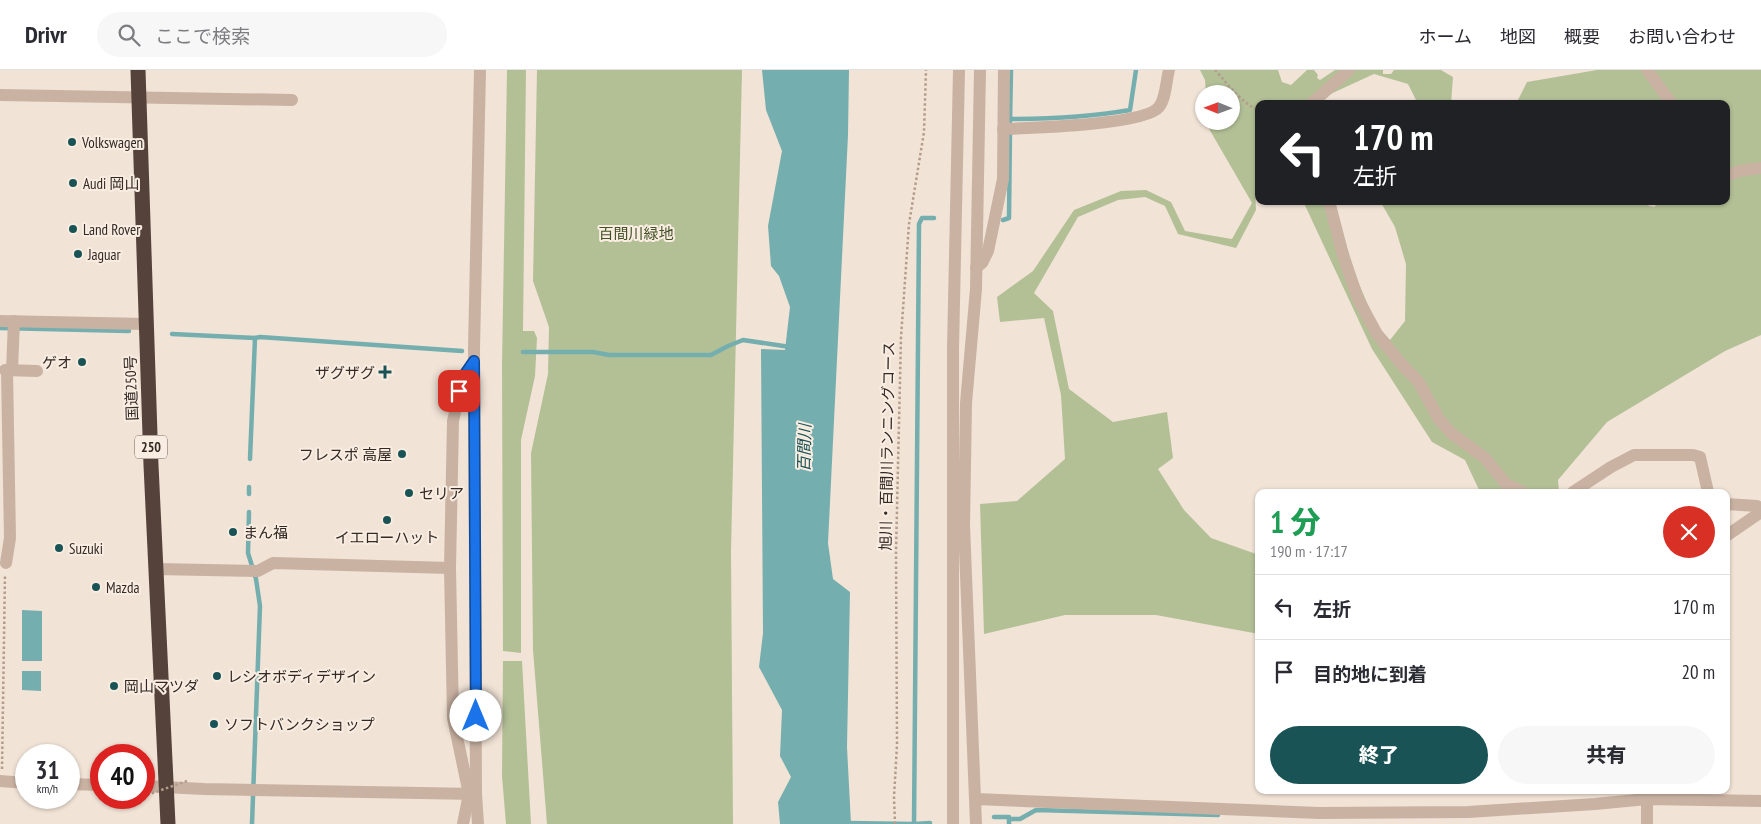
<!DOCTYPE html>
<html lang="ja">
<meta charset="utf-8">
<style>
body{margin:0;font-family:"PT Sans Narrow","Noto Sans JP",sans-serif;background:#f7f7f7;color:#2b2b33;height:100vh;display:flex;flex-direction:column;font-size:19px;white-space:nowrap}
*{box-sizing:border-box;margin:0}
p{font-size:16px;color:#7c7c81}
.icon{flex:none;width:28px;height:28px;fill:none;stroke:currentColor;stroke-width:2;stroke-linecap:round;stroke-linejoin:round}
.map{position:relative;flex:1;overflow:hidden}
.details{position:absolute;left:1255px;top:419px;width:475px;height:305px;display:flex;flex-direction:column;background:#fff;border-radius:10px;box-shadow:0 1px 4px #0004}
.details>*{flex:none}
.banner{position:absolute;left:1255px;top:30px;width:475px;height:105px;border-radius:10px;box-shadow:0 1px 4px #0004;background:#202124;color:#fff;overflow:hidden}
.needle{width:32px;rotate:271deg}
.fabs{position:absolute;left:1195px;top:15px;display:grid;gap:10px}
.fabs a{display:grid;place-items:center;width:45px;height:45px;border-radius:50%;background:#fff;box-shadow:0 1px 4px #0004;font-size:25px}
.speed{position:absolute;left:15px;top:674px;display:flex;gap:10px;font-size:25px;font-weight:700;text-align:center}
.speed>*{display:grid;place-content:center;width:65px;height:65px;border-radius:50%;background:#fff;box-shadow:0 1px 4px #0004;line-height:1}
.speed small{font-size:12px;font-weight:400}
.speed .limit{border:8px solid #d22;background:#fff;color:#111}
.pin{position:absolute;display:grid;place-items:center;width:42px;height:42px;color:#fff;margin:-21px;border-radius:10px;box-shadow:0 2px 8px #0006}
.me{position:absolute;width:55px;margin:-28px;rotate:0deg;stroke-linejoin:round;filter:drop-shadow(0 0 4px #0008)}
.turn{display:flex;align-items:center;gap:18px;height:105px;padding:0 15px;font-size:22px}
.turn .icon{width:65px;height:65px;stroke-width:2.5}
.turn b{display:block;font-size:35px;line-height:42px}
.round{display:grid;place-items:center;flex:none;width:52px;height:52px;border-radius:26px;background:#f7f7f7}
.head{display:flex;align-items:center;justify-content:space-between;height:85px;padding:0 15px}
h1{font-size:30px;font-weight:800;line-height:38px;color:#1e9e55}
.cta{display:flex;gap:10px;margin-top:auto;padding:10px 15px}
.cta a{flex:1;height:58px;border-radius:30px;background:#1a5355;color:#fff;font-size:20px;font-weight:800;line-height:58px;text-align:center}
.cta a+a{background:#f7f7f7;color:#2b2b33}
ul{padding:0;list-style:none}
li{display:flex;align-items:center;gap:15px;height:65px;padding:0 15px;border-top:1px solid #e1e1e2}
li div{flex:1}
li b{display:block;font-size:19px}
li em{font-style:normal}
header{display:flex;align-items:center;gap:30px;box-sizing:border-box;height:70px;padding:0 25px;background:#fff;border-bottom:1px solid #e1e1e2}
header strong{font-size:24px}
nav{display:flex;gap:28px;margin-inline-start:auto;font-size:18px}
.search{width:350px;height:45px;background:#f7f7f7;display:flex;align-items:center;gap:12px;box-sizing:border-box;padding:0 18px;border-radius:28px;color:#7c7c81;font-size:19px}
.map>svg:first-child{display:block}
.green{fill:#b3c096}
.water{fill:#75aeae}
.lines{fill:none;stroke-linecap:round;stroke-linejoin:round}
.stream{stroke:#75aeae;stroke-width:4.5}
.path{stroke:#b49c8c;stroke-width:2.5;stroke-dasharray:2.5 2.5;stroke-linecap:butt}
.minor{stroke:#c9b2a2;stroke-width:12}
.highway{stroke:#54423b;stroke-width:15}
.path-bridge{stroke:#b49c8c;stroke-width:2.5;stroke-dasharray:2.5 2.5;stroke-linecap:butt}
.route-casing{stroke:#114b97;stroke-width:12}
.route{stroke:#1a73e8;stroke-width:9}
.poi-dot{fill:#1a5355;stroke:#f9ede2;stroke-width:2}
.labels{text-anchor:middle;dominant-baseline:central;stroke-width:4;stroke-linejoin:round;paint-order:stroke}
.shield{fill:#f9ede2;stroke:#6e645e;stroke-width:1}
.shield-label{font-size:14px;font-weight:bold;fill:#332925}
.poi-label{font-size:15px;fill:#332925;stroke:#f9ede2;text-anchor:start}
.park-label{font-size:15px;fill:#445228;stroke:#f9ede2}
.street-label{font-size:15px;fill:#332925;stroke:#f9ede2}
.water-label{font-size:16px;font-style:italic;fill:#1a5355;stroke:#f9ede2}
</style>
<header>
<strong>Drivr</strong>
<div class="search"><svg class="icon" aria-label="search" viewBox="0 0 24 24"><circle cx="10" cy="10" r="6"/><path d="M15 15l6 6"/></svg>ここで検索</div>
<nav><a>ホーム</a><a>地図</a><a>概要</a><a>お問い合わせ</a></nav>
</header>
<div class="map">
<svg width="1761" height="754" viewBox="0 0 1761 754">
<rect width="100%" height="100%" fill="#f1e3d6"/>
<g class="green">
<polygon points="507,0 526,0 523,261 534,261 537,268 535,306 521,370 521,583 503,581 502,295"/>
<polygon points="537,0 742,0 731,482 733,754 547,754 533,580 531,383 548,304 549,257 533,211"/>
<polygon points="1200,0 1278,0 1282,12 1291,15 1307,0 1314,0 1318,5 1317,8 1320,10 1335,0 1383,0 1383,4 1391,4 1394,0 1441,0 1453,7 1451,34 1418,34 1408,14 1374,4 1326,26 1317,34 1259,34 1259,117 1255,119 1256,140 1236,178 1178,164 1165,136 1145,127 1118,130 1078,147 1034,223 1053,241 1069,319 1113,352 1167,342 1173,388 1158,399 1184,440 1211,468 1259,485 1259,564 1156,545 1065,545 984,564 980,434 1017,431 1065,389 1061,325 1044,248 1000,252 997,227 1033,201 1074,140 1121,121 1146,120 1171,132 1185,161 1232,169 1252,133 1208,57 1208,51 1231,51 1231,24 1206,24 1205,10"/>
<polygon points="1597,0 1761,0 1761,265 1725,281 1607,352 1558,410 1559,422 1480,422 1465,390 1432,372 1372,279 1303,131 1333,131 1356,207 1377,256 1390,270 1405,251 1406,194 1395,157 1380,131 1632,131 1654,137 1660,131 1726,131 1726,34 1551,34 1539,31 1538,34 1516,34 1527,12"/>
<polygon points="503,591 522,591 531,754 506,754 502,706"/>
</g>
<g class="water">
<polygon points="762,0 849,0 848,65 828,473 833,509 850,522 847,677 851,754 780,754 778,732 791,707 780,686 782,640 759,597 763,563 761,279 785,280 790,237 779,206 771,196 768,156 782,81 766,40"/>
<polygon points="22,540 42,541 42,591 22,591"/>
<polygon points="22,601 41,601 41,621 22,620"/>
</g>
<g class="lines">
<g class="stream">
<path d="M1010,49C1051,49 1090,47 1130,40L1136,0"/>
<polyline points="1010,52 1011,0"/>
<polyline points="1003,150 1009,148 1010,60"/>
<polyline points="0,258 129,261"/>
<polyline points="172,264 255,268 260,267 462,281"/>
<polyline points="523,282 593,282 609,285 711,285 728,276 743,270 790,277"/>
<polyline points="250,389 255,268"/>
<polyline points="249,424 249,417"/>
<polyline points="249,442 248,483 256,509 260,536 252,754"/>
<polyline points="994,747 1009,747 1009,754"/>
<polyline points="1009,749 1020,749 1036,740 1218,745"/>
<polyline points="845,753 913,754"/>
<polyline points="914,754 919,154 922,148 934,148"/>
<polyline points="914,754 930,753"/>
</g>
<g class="path">
<path d="M1215,0C1226,12 1243,35 1259,40"/>
<polyline points="2,699 5,504"/>
<polyline points="895,754 894,727 897,675 896,482 901,267 909,154 924,62 926,0"/>
</g>
<g class="minor">
<polyline points="1647,0 1672,34"/>
<polyline points="0,25 292,30"/>
<polyline points="1311,34 1349,0"/>
<path d="M1003,59C1028,58 1145,55 1159,37C1166,28 1166,11 1169,0"/>
<polyline points="1726,106 1739,101 1761,98"/>
<polyline points="1329,131 1343,185 1358,229 1377,264 1404,297 1418,311 1439,349 1451,363 1485,388 1506,414 1523,422"/>
<polyline points="976,198 982,193 988,181 1003,109 1004,0"/>
<polyline points="0,251 146,254"/>
<polyline points="5,300 37,301"/>
<polyline points="12,300 14,251"/>
<polyline points="1573,422 1611,397 1634,385 1693,385 1700,387 1708,422"/>
<polyline points="1726,434 1757,436 1760,442"/>
<polyline points="1726,466 1761,442"/>
<polyline points="6,493 10,468 7,300"/>
<polyline points="156,499 258,501 273,493 450,498"/>
<polyline points="0,711 26,713"/>
<polyline points="69,714 101,715"/>
<polyline points="144,716 204,719 476,724"/>
<polyline points="976,729 1319,743 1468,742 1595,734 1647,729 1761,731"/>
<polyline points="1647,729 1647,754"/>
<polyline points="463,754 469,724 453,648 450,498 453,351 463,307 474,291"/>
<polyline points="478,754 476,724 474,279 480,0"/>
<polyline points="953,754 953,279 959,0"/>
<polyline points="976,754 964,455 966,333 976,219 980,0"/>
</g>
<polyline class="highway" points="138,0 151,395 168,754"/>
<polyline class="path-bridge" points="147,725 187,711"/>
</g>
<g class="lines">
<defs>
<polyline id="route" points="459,321 463,307 474,291 476,646"/>
</defs>
<use href="#route" class="route-casing"/>
<use href="#route" class="route"/>
</g>
<g class="poi-dot">
<circle cx="72" cy="72" r="5"/>
<circle cx="73" cy="113" r="5"/>
<circle cx="73" cy="159" r="5"/>
<circle cx="78" cy="184" r="5"/>
<circle cx="82" cy="292" r="5"/>
<path d="M382.5 294.5h5v5h5v5h-5v5h-5v-5h-5v-5h5z"/>
<circle cx="402" cy="384" r="5"/>
<circle cx="409" cy="423" r="5"/>
<circle cx="387" cy="450" r="5"/>
<circle cx="233" cy="462" r="5"/>
<circle cx="59" cy="478" r="5"/>
<circle cx="96" cy="517" r="5"/>
<circle cx="217" cy="606" r="5"/>
<circle cx="114" cy="616" r="5"/>
<circle cx="214" cy="654" r="5"/>
</g>
<g class="labels">
<rect class="shield" x="135" y="365.5" width="32" height="23" rx="4"/>
<g class="shield-label">
<text x="151" y="377">250</text>
</g>
<g class="poi-label">
<text x="82" y="72">Volkswagen</text>
<text x="83" y="113">Audi 岡山</text>
<text x="83" y="159">Land Rover</text>
<text x="88" y="184">Jaguar</text>
<text x="72" y="292" text-anchor="end">ゲオ</text>
<text x="375" y="302" text-anchor="end">ザグザグ</text>
<text x="392" y="384" text-anchor="end">フレスポ 高屋</text>
<text x="419" y="423">セリア</text>
<text x="243" y="462">まん福</text>
<text x="387" y="467" text-anchor="middle">イエローハット</text>
<text x="69" y="478">Suzuki</text>
<text x="106" y="517">Mazda</text>
<text x="227" y="606">レシオボディデザイン</text>
<text x="124" y="616">岡山マツダ</text>
<text x="224" y="654">ソフトバンクショップ</text>
</g>
<g class="park-label">
<text x="636" y="163">百間川緑地</text>
</g>
<g class="street-label">
<text transform="translate(131 318) rotate(-92)">国道250号</text>
<text transform="translate(887 376) rotate(-89)">旭川・百間川ランニングコース</text>
</g>
<g class="water-label">
<text transform="translate(804 378) rotate(-89)">百間川</text>
</g>
</g>
</svg>
<div class="fabs">
<a><svg class="needle" viewBox="-14 -14 28 28"><path d="M0-13l5 13h-10z" fill="#e53935"/><path d="M0 13l5-13h-10z" fill="#7c7c81"/></svg></a>
</div>
<div class="speed"><div>31<small>km/h</small></div><div class="limit">40</div></div>
<div class="pin" style="left:459px;top:321px;background:#d93025"><svg class="icon" aria-label="arrive" viewBox="0 0 24 24"><path d="M6 21V4h12l-3 4 3 4H6"/></svg></div>
<svg class="me" style="left:476px;top:646px" viewBox="-20 -20 40 40"><circle r="19" fill="#fff"/><path d="M0-13L10 11 0 6-10 11z" fill="#1a73e8"/></svg>
<div class="banner">
<div class="turn"><svg class="icon" aria-label="left" viewBox="0 0 24 24"><path d="M17 20v-9H6M10 6l-5 5 5 5"/></svg><div><b>170 m</b>左折</div></div>
</div>
<section class="details">
<div class="head"><div><h1>1 分</h1><p>190 m · 17:17</p></div><a class="round" style="background:#d93025;color:#fff"><svg class="icon" aria-label="close" viewBox="0 0 24 24"><path d="M6 6l12 12M18 6L6 18"/></svg></a></div>
<ul>
<li><svg class="icon" aria-label="left" viewBox="0 0 24 24"><path d="M17 20v-9H6M10 6l-5 5 5 5"/></svg><div><b>左折</b></div><em>170 m</em></li>
<li><svg class="icon" aria-label="arrive" viewBox="0 0 24 24"><path d="M6 21V4h12l-3 4 3 4H6"/></svg><div><b>目的地に到着</b></div><em>20 m</em></li>
</ul>
<div class="cta"><a>終了</a><a>共有</a></div>
</section>
</div>
